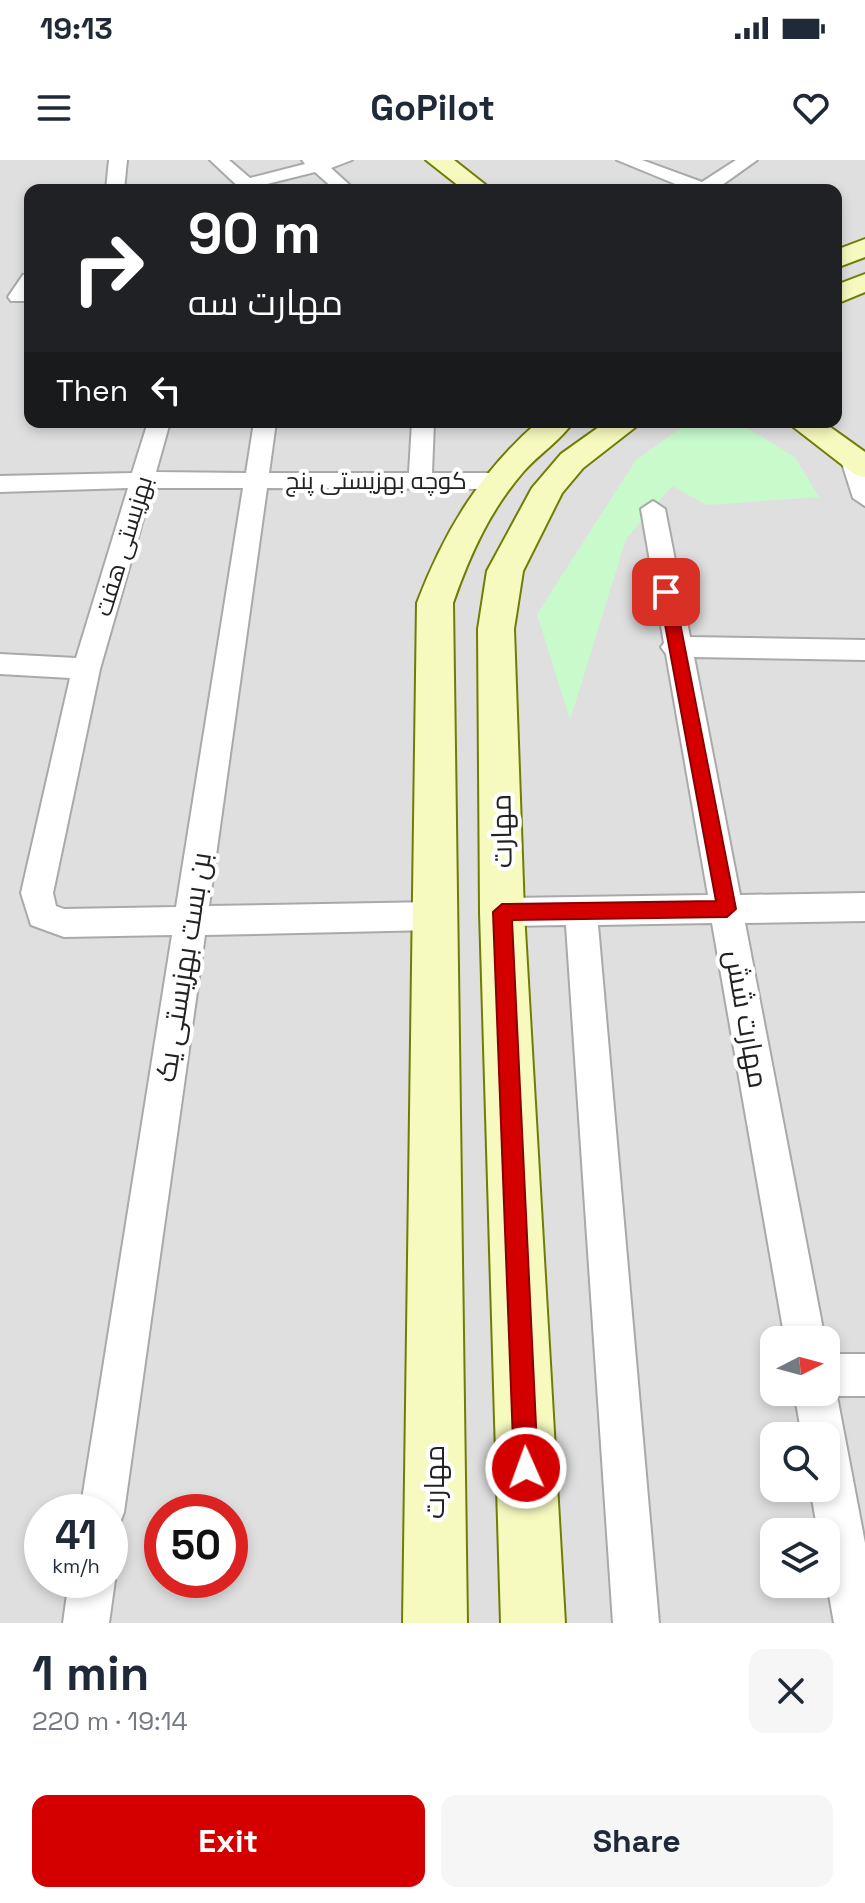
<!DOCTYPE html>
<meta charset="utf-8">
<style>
body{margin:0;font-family:"Space Grotesk",Cairo,sans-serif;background:#f6f6f7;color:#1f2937;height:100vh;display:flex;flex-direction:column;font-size:30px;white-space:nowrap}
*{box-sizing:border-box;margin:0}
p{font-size:26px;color:#747a83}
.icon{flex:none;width:44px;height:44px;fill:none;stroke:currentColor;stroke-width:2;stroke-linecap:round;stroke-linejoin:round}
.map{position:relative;height:1463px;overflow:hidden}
.panel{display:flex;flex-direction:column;background:#fff;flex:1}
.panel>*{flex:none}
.top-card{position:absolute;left:24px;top:24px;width:818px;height:244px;border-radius:16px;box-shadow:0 4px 12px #0003;background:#202124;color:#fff;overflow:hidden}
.needle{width:52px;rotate:84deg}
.controls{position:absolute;left:760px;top:1166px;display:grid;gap:16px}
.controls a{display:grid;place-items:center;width:80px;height:80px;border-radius:16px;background:#fff;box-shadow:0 4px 12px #0003;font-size:40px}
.speed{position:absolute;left:24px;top:1334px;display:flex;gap:16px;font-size:40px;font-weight:700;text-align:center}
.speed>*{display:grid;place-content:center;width:104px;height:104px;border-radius:50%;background:#fff;box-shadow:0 4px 12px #0003;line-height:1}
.speed small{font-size:20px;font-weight:400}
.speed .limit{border:12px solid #d22;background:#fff;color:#111}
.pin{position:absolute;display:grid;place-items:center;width:68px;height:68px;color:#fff;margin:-34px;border-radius:16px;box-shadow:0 4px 12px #0006}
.me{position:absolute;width:88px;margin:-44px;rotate:358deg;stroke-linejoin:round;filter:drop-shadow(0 0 6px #0008)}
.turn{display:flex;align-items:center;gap:28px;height:168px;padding:0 32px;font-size:36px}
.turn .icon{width:104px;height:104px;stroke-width:2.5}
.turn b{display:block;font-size:56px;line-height:68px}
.then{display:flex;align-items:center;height:76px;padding:0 32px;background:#0003;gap:16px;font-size:30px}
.round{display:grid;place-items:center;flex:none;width:84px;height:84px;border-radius:16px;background:#f6f6f7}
.headline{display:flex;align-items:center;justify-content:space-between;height:136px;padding:0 32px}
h1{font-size:48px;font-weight:700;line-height:60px}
.primary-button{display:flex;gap:16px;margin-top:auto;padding:16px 32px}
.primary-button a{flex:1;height:92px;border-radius:16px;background:#d40000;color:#fff;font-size:32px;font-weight:700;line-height:92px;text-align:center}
.primary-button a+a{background:#f6f6f7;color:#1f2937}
.status{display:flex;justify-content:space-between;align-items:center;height:56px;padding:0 40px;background:#fff;direction:ltr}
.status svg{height:22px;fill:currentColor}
header{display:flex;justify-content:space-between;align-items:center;height:104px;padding:0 32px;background:#fff;font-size:36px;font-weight:700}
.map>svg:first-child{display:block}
.residential{fill:#e0dfdf;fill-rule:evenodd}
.park{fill:#c8facc}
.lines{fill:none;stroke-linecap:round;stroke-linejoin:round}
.street-casing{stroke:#a9a9a9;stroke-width:4}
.secondary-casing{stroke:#707d05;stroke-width:4}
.street{fill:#fff;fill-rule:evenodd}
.secondary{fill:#f7fabf;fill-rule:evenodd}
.route{fill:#d40000;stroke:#8a0000;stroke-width:2}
.labels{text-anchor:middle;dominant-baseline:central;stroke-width:8;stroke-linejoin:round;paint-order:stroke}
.far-street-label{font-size:24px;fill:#222;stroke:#fff}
.street-label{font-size:28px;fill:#222;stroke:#fff}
</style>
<div class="status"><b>19:13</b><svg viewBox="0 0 49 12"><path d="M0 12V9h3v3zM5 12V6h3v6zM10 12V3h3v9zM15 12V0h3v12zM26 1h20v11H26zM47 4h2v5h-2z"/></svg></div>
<header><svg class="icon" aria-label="menu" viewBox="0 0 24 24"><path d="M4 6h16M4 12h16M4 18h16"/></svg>GoPilot<svg class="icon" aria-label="heart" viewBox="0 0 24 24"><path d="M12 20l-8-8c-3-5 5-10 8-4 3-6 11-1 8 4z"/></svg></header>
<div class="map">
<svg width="865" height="1463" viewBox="0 0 865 1463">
<rect width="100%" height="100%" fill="#f2efe9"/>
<path class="residential" d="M0,0H865V1463H0ZM30,30H836V262H30ZM774,1180H826V1232H774ZM774,1276H826V1328H774ZM42,1352H110V1420H42ZM162,1352H230V1420H162ZM774,1372H826V1424H774Z"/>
<polygon class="park" points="689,262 737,262 795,297 819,337 707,345 672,326 626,379 570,560 537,454 636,300"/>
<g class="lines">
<defs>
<g id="street">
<polygon points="109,0 127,0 124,30 106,30"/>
<polygon points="210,0 229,0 250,18 305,4 302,0 352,0 331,8 355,30 335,30 315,12 259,26 262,30 242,30"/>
<polygon points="617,0 642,0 702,22 736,0 757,0 715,30 690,30"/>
<polygon points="30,113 30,134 25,141 11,141 8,137 23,115"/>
<path d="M148,262H170L156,312L246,313L254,262H276L269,313H409L412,262H434L432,313H495L507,321L495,329L267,328L209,746L434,742L445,746L450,756L445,766L434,770L205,775L124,1352L118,1368L110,1371V1352H80L172,775L64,777L31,765L21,733L70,518L0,514V494L76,498L128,328L0,332V316L132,313ZM152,328H243L176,747L64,749L56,746L53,733L100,509Z"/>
<polygon points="852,290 860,292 865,301 865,346 853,338 840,297"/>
<polygon points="653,341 665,349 690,477 865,480 865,500 694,497 740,735 865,733 865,761 745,763 825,1180 785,1180 712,763 598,765 659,1463 613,1463 566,765 502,766 491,762 486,752 491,742 502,738 708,735 666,494 661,487 664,483 641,349"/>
<polygon points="826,1194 865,1194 865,1236 837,1236 865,1383 865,1463 834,1463 826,1419 826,1372 818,1372 810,1328 826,1328 826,1276 802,1276 794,1232 826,1232"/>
<polygon points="110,1408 115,1420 109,1463 63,1463 69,1420 110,1420"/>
</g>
<g id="secondary">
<polygon points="426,0 454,0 492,30 464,30"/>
<polygon points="865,79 865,97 836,108 836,90"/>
<polygon points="865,114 865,132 836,144 836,125"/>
<path d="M538,262H573C560,281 539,294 524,311C490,350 470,394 453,443L467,1463H403L417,443C444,372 480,312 538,262Z"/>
<polygon points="606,262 642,262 583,308 562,333 523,411 514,469 524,752 565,1463 501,1463 480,752 478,469 487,411 532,328 561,294"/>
<polygon points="787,262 823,262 865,292 865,317 854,314"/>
</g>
</defs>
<use href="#street" class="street-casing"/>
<use href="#secondary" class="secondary-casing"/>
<use href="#street" class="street"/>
<use href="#secondary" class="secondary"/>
</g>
<polygon class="route" points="666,426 674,432 736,749 727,757 512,760 538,1308 535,1317 526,1321 517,1317 514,1308 493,752 502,744 716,741 659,432"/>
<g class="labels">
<g class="far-street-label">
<text x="376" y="320">کوچه بهزیستی پنج</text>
<text transform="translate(123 386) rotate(-73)">بهزیستی هفت</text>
</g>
<g class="street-label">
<text transform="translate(501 671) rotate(-91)">مهارت</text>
<text transform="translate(183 807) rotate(-81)">بن بست بهزیستی یک</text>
<text transform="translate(747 859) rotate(80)">مهارت شش</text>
<text transform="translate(434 1322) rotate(-90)">مهارت</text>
</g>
</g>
</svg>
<div class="controls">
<a><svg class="needle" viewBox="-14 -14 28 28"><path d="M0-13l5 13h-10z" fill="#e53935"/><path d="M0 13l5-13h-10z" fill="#747a83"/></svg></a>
<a><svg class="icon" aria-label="search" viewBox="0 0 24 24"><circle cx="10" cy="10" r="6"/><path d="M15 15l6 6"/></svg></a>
<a><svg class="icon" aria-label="layers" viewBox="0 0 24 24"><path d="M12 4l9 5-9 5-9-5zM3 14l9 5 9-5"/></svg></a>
</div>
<div class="speed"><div>41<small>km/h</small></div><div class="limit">50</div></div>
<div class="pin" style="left:666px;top:432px;background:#d93025"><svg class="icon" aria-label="arrive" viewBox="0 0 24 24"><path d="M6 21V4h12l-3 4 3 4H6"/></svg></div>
<svg class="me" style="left:526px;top:1308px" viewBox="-20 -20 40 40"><circle r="17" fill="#d40000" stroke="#fff" stroke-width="3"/><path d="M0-11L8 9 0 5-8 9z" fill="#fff"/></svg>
<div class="top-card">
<div class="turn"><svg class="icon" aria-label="right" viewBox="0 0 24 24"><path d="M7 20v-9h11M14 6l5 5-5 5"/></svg><div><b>90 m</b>مهارت سه</div></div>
<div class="then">Then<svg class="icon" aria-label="left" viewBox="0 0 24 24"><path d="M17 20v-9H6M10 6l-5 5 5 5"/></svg></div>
</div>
</div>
<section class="panel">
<div class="headline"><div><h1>1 min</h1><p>220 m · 19:14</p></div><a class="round"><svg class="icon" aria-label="close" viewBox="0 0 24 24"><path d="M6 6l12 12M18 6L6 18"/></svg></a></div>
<div class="primary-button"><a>Exit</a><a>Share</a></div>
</section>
